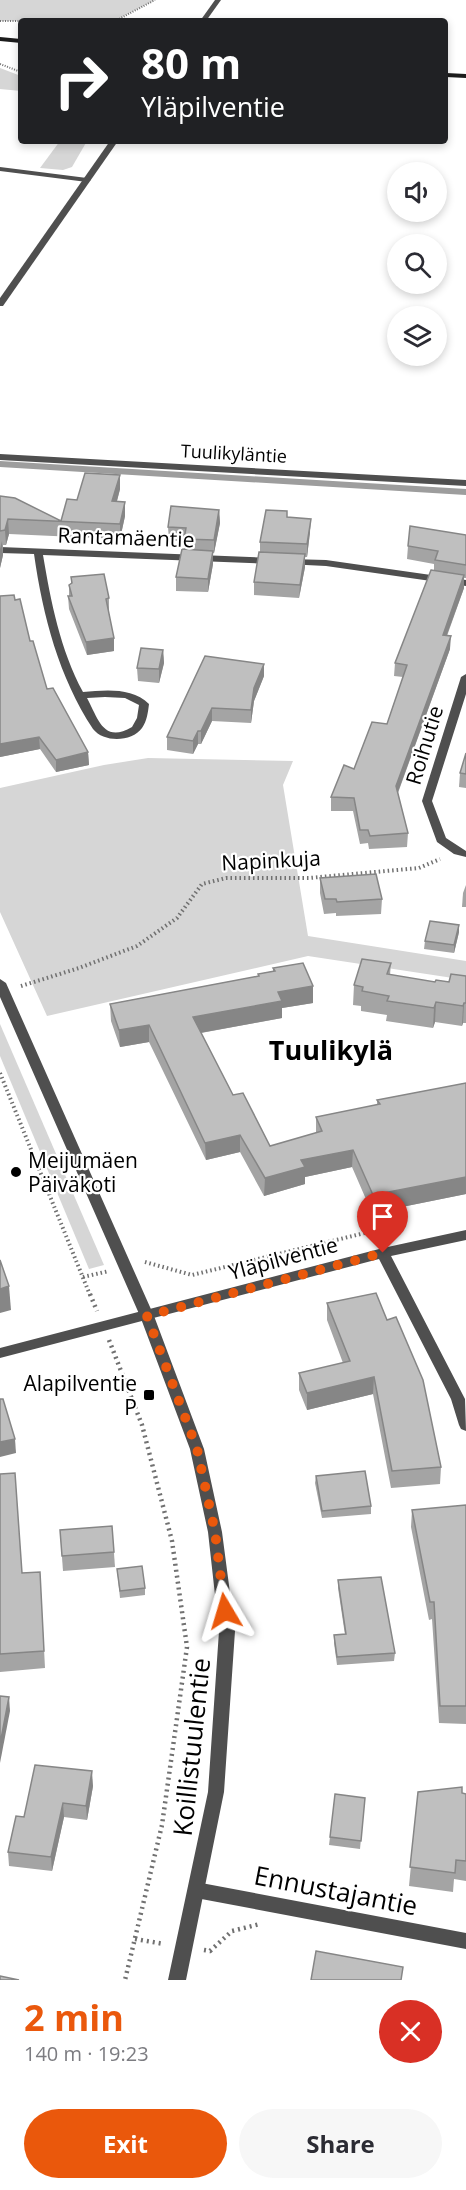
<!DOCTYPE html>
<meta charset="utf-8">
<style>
body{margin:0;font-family:"Open Sans",sans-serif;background:#f7f7f7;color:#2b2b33;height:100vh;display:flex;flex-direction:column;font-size:22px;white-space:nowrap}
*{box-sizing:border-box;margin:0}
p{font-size:20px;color:#7c7c81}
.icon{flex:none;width:33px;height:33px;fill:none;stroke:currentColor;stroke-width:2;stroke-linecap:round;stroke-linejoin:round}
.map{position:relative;height:1980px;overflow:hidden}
.sheet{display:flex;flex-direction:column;background:#fff;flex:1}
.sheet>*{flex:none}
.guide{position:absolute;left:18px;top:18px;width:430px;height:126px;border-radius:6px;box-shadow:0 3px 9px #0003;background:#202124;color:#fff;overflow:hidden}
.controls{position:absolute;left:387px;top:162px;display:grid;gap:12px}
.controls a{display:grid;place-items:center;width:60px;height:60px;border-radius:50%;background:#fff;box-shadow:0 3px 9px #0003;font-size:30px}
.pin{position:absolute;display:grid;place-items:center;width:51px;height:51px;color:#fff;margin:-62px -26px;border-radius:50% 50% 50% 0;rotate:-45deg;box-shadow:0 0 6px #0007}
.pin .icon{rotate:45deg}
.me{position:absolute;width:66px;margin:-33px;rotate:353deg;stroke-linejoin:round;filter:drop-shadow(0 0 4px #0008)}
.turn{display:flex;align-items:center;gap:21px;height:126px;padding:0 24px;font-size:27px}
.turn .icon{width:78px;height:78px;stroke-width:2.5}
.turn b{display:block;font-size:42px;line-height:51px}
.round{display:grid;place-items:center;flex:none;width:63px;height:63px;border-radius:32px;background:#f7f7f7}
.head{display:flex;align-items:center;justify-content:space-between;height:102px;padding:0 24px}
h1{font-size:36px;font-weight:700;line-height:45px;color:#ea580c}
.button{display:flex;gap:12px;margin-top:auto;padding:12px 24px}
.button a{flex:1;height:69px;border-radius:36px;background:#ea580c;color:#fff;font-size:24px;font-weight:700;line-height:69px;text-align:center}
.button a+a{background:#f7f7f7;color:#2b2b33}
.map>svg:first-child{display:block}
.green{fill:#d6d6d6}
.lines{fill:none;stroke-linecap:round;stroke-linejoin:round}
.stream{stroke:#9d9d9d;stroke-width:6}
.path-far2{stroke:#717171;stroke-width:2;stroke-dasharray:1 1.5;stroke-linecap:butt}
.path-far1{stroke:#717171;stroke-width:4;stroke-dasharray:1.5 3;stroke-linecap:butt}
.path{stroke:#717171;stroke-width:4.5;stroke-dasharray:2 4;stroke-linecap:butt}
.minor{fill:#4f4f4f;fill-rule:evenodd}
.tertiary{fill:#4f4f4f;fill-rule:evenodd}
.secondary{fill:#1c1c1c;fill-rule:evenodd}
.wall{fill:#a4a4a4}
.shaded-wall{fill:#868686}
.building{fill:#bfbfbf;stroke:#868686;stroke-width:1.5}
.route{stroke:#ea580c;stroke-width:10;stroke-dasharray:0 18}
.poi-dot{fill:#000;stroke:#fff;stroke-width:2}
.labels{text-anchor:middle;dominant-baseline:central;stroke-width:4.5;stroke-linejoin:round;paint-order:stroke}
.far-street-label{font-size:18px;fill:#000;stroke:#fff}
.street-label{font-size:21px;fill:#000;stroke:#fff}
.poi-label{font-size:21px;fill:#000;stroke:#fff;text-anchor:start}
.near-street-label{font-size:26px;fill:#000;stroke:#fff}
.district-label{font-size:27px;font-weight:bold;fill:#000;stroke:#fff}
</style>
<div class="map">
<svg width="466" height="1980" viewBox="0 0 466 1980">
<rect width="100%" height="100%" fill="#fff"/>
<g class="green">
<polygon points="0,0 155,0 116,20 0,21"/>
<polygon points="0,68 21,76 21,91 0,89"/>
<polygon points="60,141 87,141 72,167 63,170 40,168"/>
<polygon points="148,758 293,761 283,785 308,936 466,961 466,980 308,956 47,1016 0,912 0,788 104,765"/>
<polygon points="0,1024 104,1265 89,1269 0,1056"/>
</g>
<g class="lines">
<polyline class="stream" points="0,464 466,492"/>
<g class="path-far2">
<polyline points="117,20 155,0"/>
<polyline points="0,21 21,21"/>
<polyline points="36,21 190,19"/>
<polyline points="0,64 21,72"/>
</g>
<g class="path-far1">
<polyline points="21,986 79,968 137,946 177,918 202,884 226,878 309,878 419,868 440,859"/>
<polyline points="0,1073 90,1295"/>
<polyline points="145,1262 192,1275 369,1232"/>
<polyline points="83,1277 109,1271"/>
</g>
<g class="path">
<polyline points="90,1294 97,1311"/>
<polyline points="109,1340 142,1425 172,1541 187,1647 162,1825 125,1980"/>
<polyline points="135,1939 164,1944"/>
<polyline points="204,1950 210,1951 232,1931 260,1924"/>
</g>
<g class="minor">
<polygon points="0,167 87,178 91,180 87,182 0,171"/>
<polygon points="0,454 466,480 466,486 0,460"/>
<path d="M0,547L272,558L277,561L272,564L43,555C51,602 60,649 83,692C105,690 132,687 149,704C148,712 147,721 142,728C132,742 104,743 93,729C59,677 43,617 34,554L0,553ZM105,697L125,698L139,705L137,718L132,727C103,744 98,718 87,698Z"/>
<polygon points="289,559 326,560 466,580 466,586 326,566 286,564 284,562"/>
<polygon points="466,674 466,694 432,801 446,838 466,851 466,857 454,854 437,842 422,801 461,677"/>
<polygon points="466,1230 466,1240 391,1256 465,1399 466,1431 461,1429 459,1425 451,1399 379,1259 0,1358 0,1348 383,1248"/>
<polygon points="196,1882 466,1933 466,1949 196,1898 190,1896 188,1890 190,1884"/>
</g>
<g class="tertiary">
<polygon points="215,0 221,0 206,21 200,21"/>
<polygon points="110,141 118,141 3,306 0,306 0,298"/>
<polygon points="0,979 6,983 154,1316 204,1449 222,1532 235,1631 224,1792 186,1980 168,1980 208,1792 219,1631 208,1532 190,1449 140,1316 0,997"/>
</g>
<g class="secondary">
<polygon points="0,37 21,39 21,43 0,41"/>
<polygon points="446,73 466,74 466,78 446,77"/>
</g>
</g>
<g class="wall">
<polygon points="120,475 120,489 117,501 125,516 120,539 9,534 6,545 3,545 3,555 0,568 0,496 61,521 77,500"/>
<polygon points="219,510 220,523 214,553 213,553 213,564 208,592 176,591 176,577 184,549 184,541 169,541 168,527"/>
<polygon points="287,511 287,517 310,532 307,557 305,557 305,567 299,598 254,595 254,582 260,552 260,542"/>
<polygon points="466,535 466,578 464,578 464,588 447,636 450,649 398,793 408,833 407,847 369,849 368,843 360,844 353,811 331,811 331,797 354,769 387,724 403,677 394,676 395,663 434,571 434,564 407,559 408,546"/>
<polygon points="71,577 109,598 109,611 108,611 114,651 87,655 69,609 68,596 69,596 69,585 71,583"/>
<polygon points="0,596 15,600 47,689 88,752 89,765 56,772 40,749 0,757"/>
<polygon points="163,650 164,663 159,683 138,681 137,668"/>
<polygon points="205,656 264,676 254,701 251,723 212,721 201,744 198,744 193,754 167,750 167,737"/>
<polygon points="466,753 466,788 459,787 460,773"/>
<polygon points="320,878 382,899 381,914 336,916 336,913 324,914 320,893"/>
<polygon points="466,885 466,907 462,907 463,893"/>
<polygon points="459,925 459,932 454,953 424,949 425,941"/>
<polygon points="391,963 390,975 435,982 449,982 466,976 466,1023 463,1023 462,1026 435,1022 433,1028 386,1021 387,1015 361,1011 361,1006 353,1005 354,985"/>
<polygon points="273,968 313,986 313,1003 282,1008 282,1018 201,1033 233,1095 270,1146 316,1133 316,1117 377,1105 377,1100 466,1083 466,1194 372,1213 352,1167 305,1177 305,1184 264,1196 240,1152 206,1160 149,1042 120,1047 111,1021 110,1004 258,976 258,974 273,971"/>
<polygon points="327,1303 441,1467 440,1484 391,1488 373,1394 307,1410 299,1390 299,1373 343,1363 327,1320"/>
<polygon points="0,1474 22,1573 40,1572 45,1668 0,1672"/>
<polygon points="316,1476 371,1506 371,1514 322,1518 315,1483"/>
<polygon points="466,1505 466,1724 439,1723 432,1619 429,1620 411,1527 412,1510"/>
<polygon points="112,1526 115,1567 63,1571 60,1530"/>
<polygon points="117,1569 145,1588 145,1595 120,1598"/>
<polygon points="338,1580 395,1653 394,1661 337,1665 334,1643 334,1635 345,1635 338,1588"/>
<polygon points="93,1786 87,1820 64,1817 52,1871 9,1866 8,1852 24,1817"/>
<polygon points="418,1792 466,1794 466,1881 454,1879 453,1892 409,1886"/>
<polygon points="365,1798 360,1849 329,1845 330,1837"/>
</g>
<g class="shaded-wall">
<polygon points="120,475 120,489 113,516 112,501"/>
<polygon points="125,502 125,516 120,539 120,524"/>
<polygon points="219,510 220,523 214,553 214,540"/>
<polygon points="8,519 9,534 6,545 5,530"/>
<polygon points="311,519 310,532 307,557 307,544"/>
<polygon points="2,541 3,555 0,568 0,549"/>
<polygon points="213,551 213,564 208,592 208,579"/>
<polygon points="305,554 305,567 299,598 300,585"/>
<polygon points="464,575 464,588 442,648 443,635"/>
<polygon points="451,636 450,649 395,800 396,786"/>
<polygon points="114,638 114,651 87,655 86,642"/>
<polygon points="163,650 164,663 159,683 159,669"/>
<polygon points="264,664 264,676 254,701 251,723 251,710 254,688"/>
<polygon points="212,708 212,721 201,744 201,731"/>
<polygon points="198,731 198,744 193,754 193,741"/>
<polygon points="39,737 40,749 0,757 0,744"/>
<polygon points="88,752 89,765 56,772 56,760"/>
<polygon points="459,925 459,932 454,953 454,945"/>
<polygon points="313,986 313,1003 282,1008 282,1018 194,1034 193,1017 278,992"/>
<polygon points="436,1002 435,1022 433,1028 434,1008"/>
<polygon points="464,1003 463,1023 462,1026 463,1006"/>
<polygon points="149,1025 149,1042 120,1047 119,1030"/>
<polygon points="240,1135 240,1152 206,1160 205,1143"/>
<polygon points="353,1150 352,1167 305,1177 305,1184 264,1196 265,1178 301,1160"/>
<polygon points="466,1177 466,1194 372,1213 373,1195"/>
<polygon points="9,1286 11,1310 0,1313 0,1289"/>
<polygon points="374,1377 373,1394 307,1410 307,1393"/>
<polygon points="15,1439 16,1453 0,1457 0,1442"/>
<polygon points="9,1697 10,1711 0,1763 0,1744"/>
<polygon points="92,1771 93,1786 87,1820 86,1806"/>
<polygon points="63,1803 64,1817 52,1871 51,1857"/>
</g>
<g class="building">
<polygon points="85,473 120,475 112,501 125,502 120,524 8,519 5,530 0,531 0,496 15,498 61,521 67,499 77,500"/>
<polygon points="171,506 219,510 214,540 184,539 186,528 168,527"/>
<polygon points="266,510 287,511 287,517 311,519 307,544 260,542"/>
<polygon points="410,526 466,535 466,565 435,560 438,551 408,546"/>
<polygon points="182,549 213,551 208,579 176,577"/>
<polygon points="259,552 305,554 300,585 254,582"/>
<polygon points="431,570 464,575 443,635 451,636 396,786 408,833 370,836 368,830 360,830 354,798 331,797 344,765 354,769 372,722 387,724 407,665 395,663"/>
<polygon points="104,574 109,598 106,599 114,638 86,642 68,596 72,596 69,585 72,583 71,577"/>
<polygon points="14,595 15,600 20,599 30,641 33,641 47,689 53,688 88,752 56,760 39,737 0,744 0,596"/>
<polygon points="141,648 163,650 159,669 137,668"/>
<polygon points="205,656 264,664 254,688 251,710 212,708 201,731 198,731 193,741 167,737"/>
<polygon points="466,753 466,774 460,773"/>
<polygon points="376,874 382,899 337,902 336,899 325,899 320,878"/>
<polygon points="430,921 459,925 454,945 425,941"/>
<polygon points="362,959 391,963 387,974 435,982 436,980 449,982 451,974 466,976 466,1003 464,1003 463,1006 436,1002 434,1008 387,1001 389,996 362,991 363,987 354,985"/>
<polygon points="303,963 313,986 278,992 282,1001 193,1017 233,1095 243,1093 270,1146 322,1131 316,1117 380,1104 377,1100 466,1083 466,1177 373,1195 353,1150 301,1160 305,1167 265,1178 240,1135 205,1143 149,1025 119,1030 110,1004 259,976 258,974 275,971 273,968"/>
<polygon points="0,1260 9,1286 0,1289"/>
<polygon points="376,1293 387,1320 396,1317 423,1380 441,1467 392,1471 374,1377 307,1393 299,1373 350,1361 327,1303"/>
<polygon points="0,1399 3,1399 15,1439 0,1442"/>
<polygon points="365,1471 371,1506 322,1511 316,1476"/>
<polygon points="15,1473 22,1573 40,1572 44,1651 0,1654 0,1474"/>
<polygon points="466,1505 466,1706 440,1706 434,1602 430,1602 412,1510"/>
<polygon points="112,1526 114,1552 62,1556 60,1530"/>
<polygon points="142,1566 145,1588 120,1591 117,1569"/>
<polygon points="381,1577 395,1653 337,1657 334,1635 346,1634 338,1580"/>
<polygon points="0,1696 9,1697 0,1744"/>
<polygon points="35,1765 92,1771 86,1806 63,1803 51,1857 8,1852 16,1816 24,1817"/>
<polygon points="462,1787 462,1793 466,1794 466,1861 456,1860 455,1873 410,1867 418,1792"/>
<polygon points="335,1794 365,1798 361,1841 330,1837"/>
<polygon points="316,1951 403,1967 401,1980 311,1980"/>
<polygon points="0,1976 19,1980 0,1980"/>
</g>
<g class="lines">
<polyline class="route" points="225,1611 215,1532 197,1449 147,1316 383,1253"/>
</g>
<g class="poi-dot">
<circle cx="16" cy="1172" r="6"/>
<rect x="143" y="1389" width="12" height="12" rx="3"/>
</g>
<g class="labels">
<g class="far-street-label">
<text transform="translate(234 453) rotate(3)">Tuulikyläntie</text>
</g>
<g class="street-label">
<text transform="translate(126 537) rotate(2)">Rantamäentie</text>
<text transform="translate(424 745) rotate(-73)">Roihutie</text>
<text transform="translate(271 860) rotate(-3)">Napinkuja</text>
<text transform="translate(283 1258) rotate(-15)">Yläpilventie</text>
</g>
<g class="poi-label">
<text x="28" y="1160">Meijumäen<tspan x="28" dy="24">Päiväkoti</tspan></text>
<text x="137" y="1383" text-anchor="end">Alapilventie<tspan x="137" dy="24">P</tspan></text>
</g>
<g class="near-street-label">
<text transform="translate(191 1747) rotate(-84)">Koillistuulentie</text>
<text transform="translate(336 1890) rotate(11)">Ennustajantie</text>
</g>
<g class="district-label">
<text x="331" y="1049">Tuulikylä</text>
</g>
</g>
</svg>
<div class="controls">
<a><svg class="icon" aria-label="sound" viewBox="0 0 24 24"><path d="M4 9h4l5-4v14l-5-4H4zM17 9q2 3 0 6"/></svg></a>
<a><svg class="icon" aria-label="search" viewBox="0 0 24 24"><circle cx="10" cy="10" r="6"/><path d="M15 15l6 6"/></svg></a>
<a><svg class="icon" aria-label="layers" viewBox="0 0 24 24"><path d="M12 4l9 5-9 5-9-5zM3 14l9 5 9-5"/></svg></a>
</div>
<div class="pin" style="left:383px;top:1253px;background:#d93025"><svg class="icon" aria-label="arrive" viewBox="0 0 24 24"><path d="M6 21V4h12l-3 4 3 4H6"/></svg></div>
<svg class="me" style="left:225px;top:1611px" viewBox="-20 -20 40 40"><path d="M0-17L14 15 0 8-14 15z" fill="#ea580c" stroke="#fff" stroke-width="4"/></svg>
<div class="guide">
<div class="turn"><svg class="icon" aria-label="right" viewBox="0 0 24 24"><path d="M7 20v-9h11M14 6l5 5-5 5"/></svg><div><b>80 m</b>Yläpilventie</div></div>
</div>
</div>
<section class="sheet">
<div class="head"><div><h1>2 min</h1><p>140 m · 19:23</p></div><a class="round" style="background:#d93025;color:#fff"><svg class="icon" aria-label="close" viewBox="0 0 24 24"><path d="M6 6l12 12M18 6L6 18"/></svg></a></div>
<div class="button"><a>Exit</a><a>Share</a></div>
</section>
